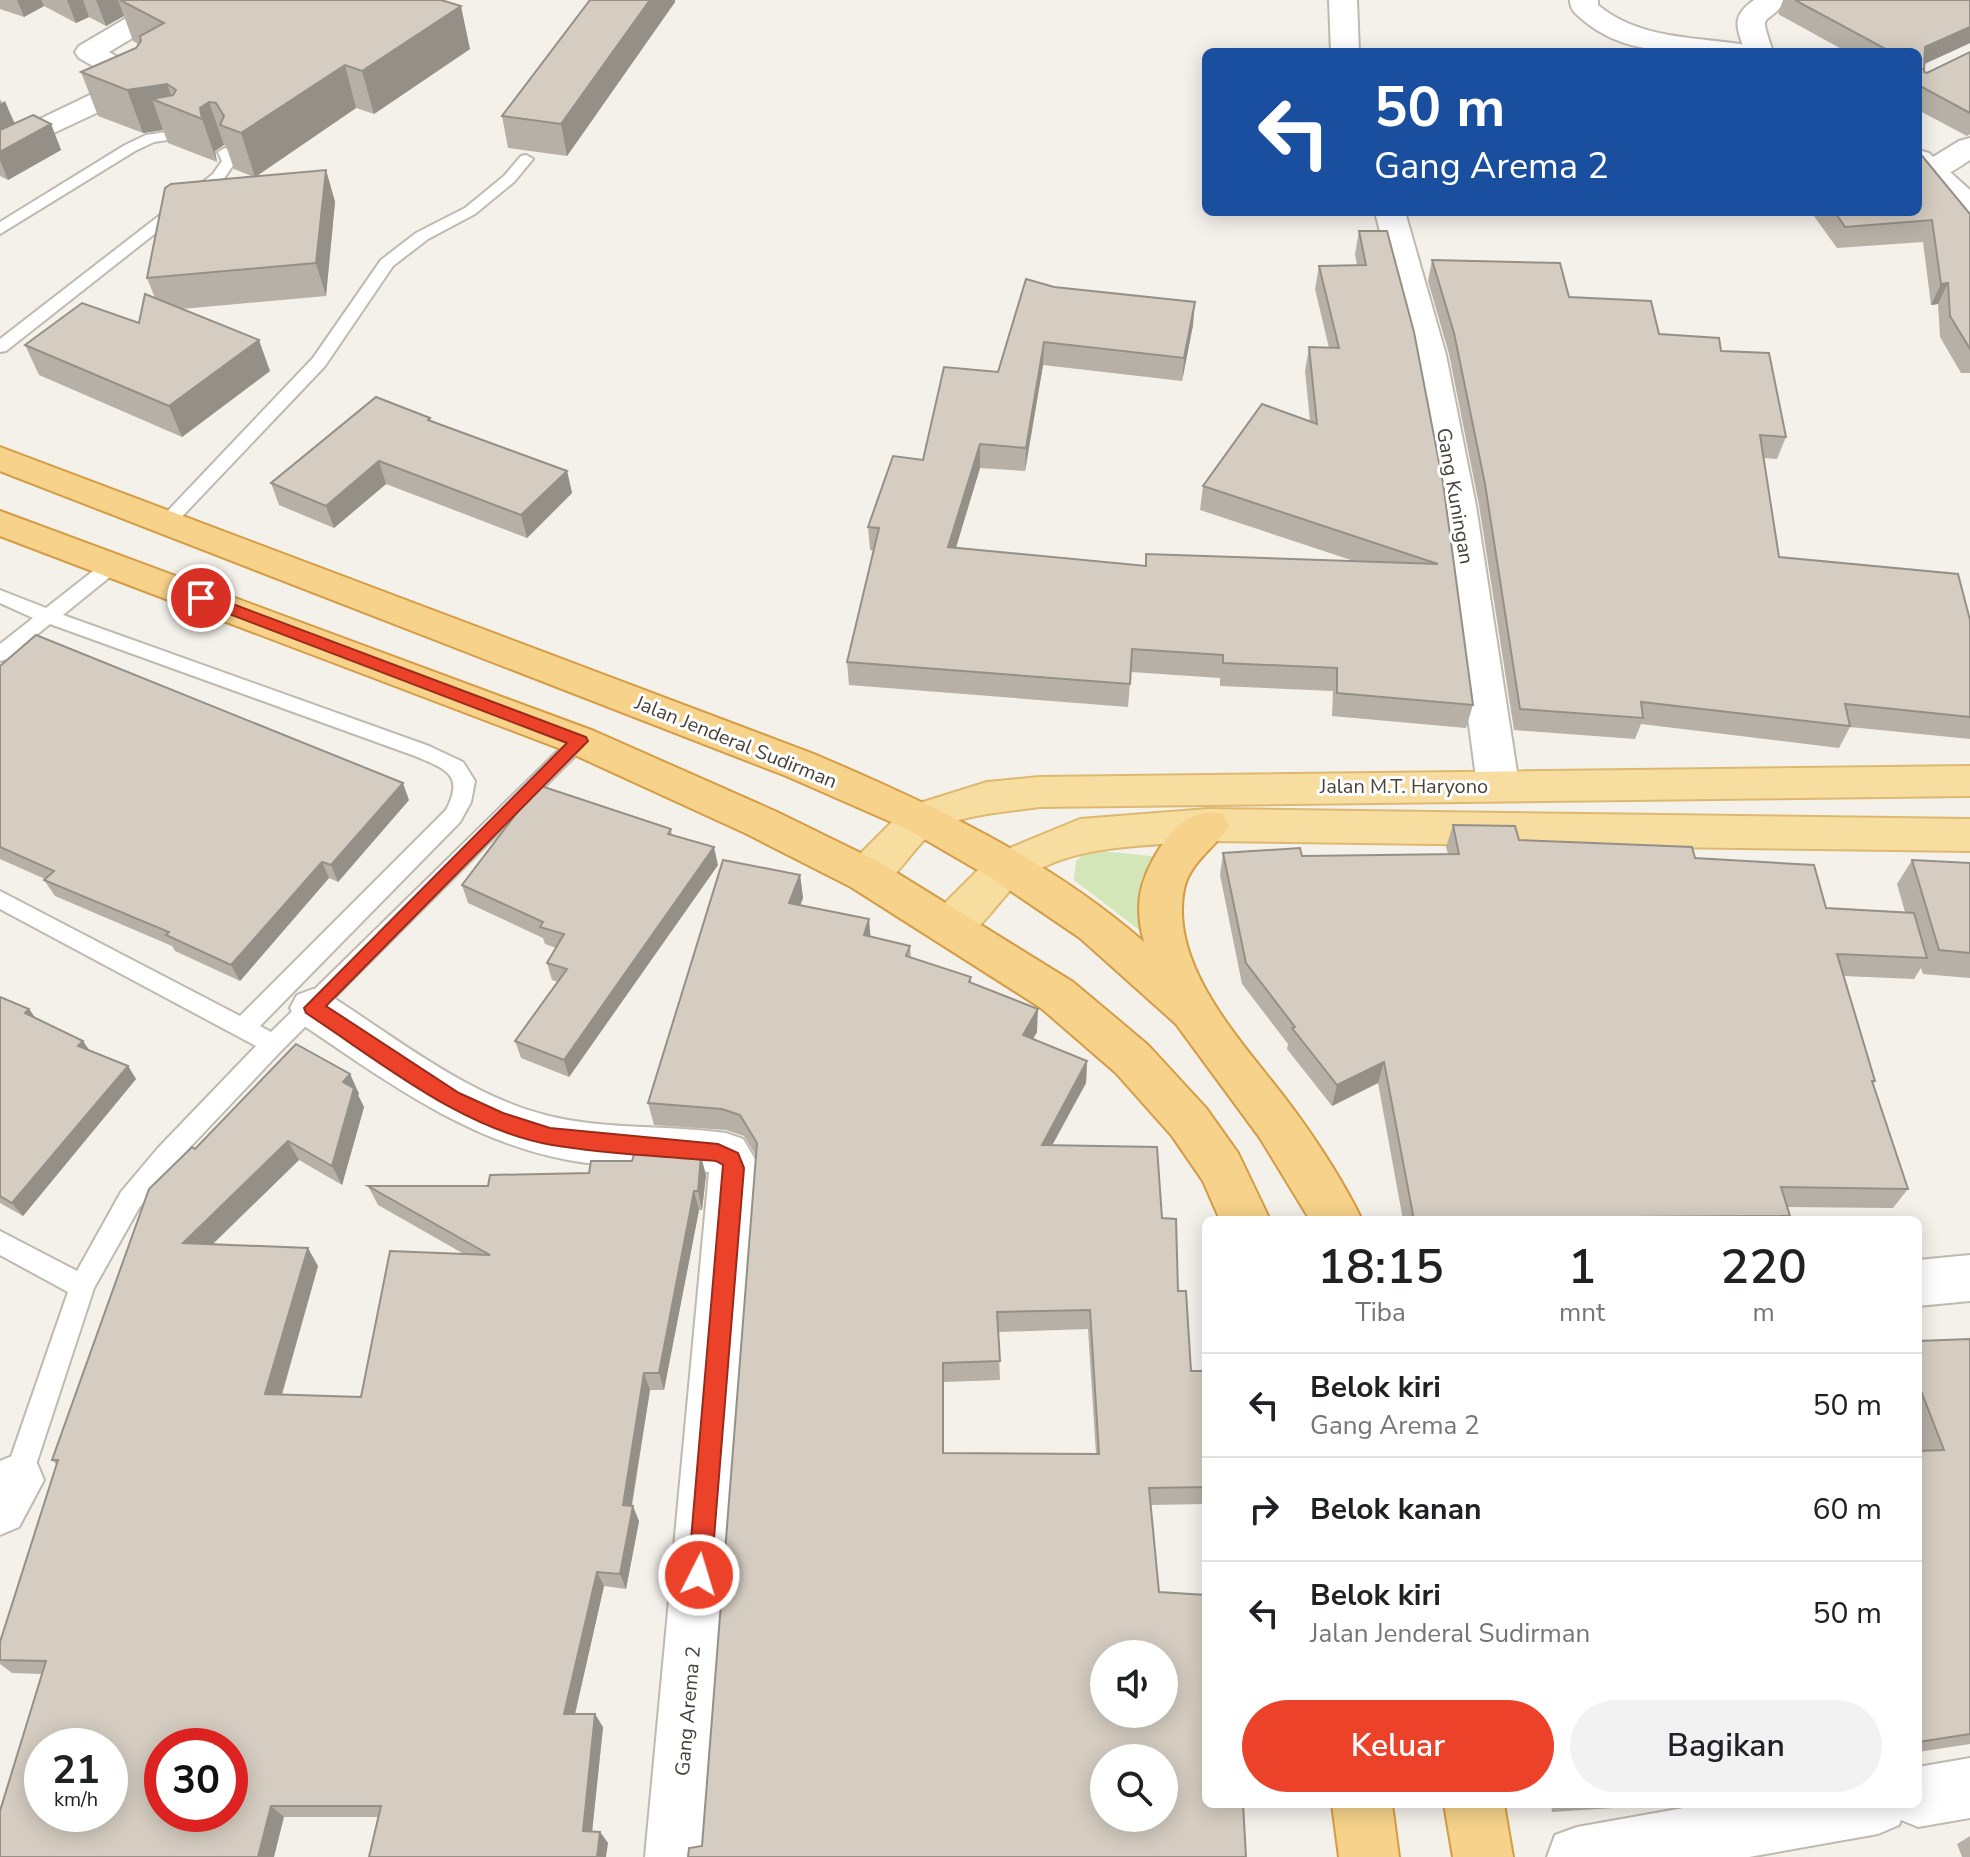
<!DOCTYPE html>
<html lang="id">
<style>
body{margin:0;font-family:"Nunito Sans",sans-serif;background:#f2f2f2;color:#202124;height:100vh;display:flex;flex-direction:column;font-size:30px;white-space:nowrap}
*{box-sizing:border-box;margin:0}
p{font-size:26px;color:#757577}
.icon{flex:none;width:44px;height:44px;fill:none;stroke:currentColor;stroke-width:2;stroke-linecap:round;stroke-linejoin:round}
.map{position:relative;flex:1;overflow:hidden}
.details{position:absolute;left:1202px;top:1216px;width:720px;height:592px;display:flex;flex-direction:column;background:#fff;border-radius:12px;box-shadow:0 4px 20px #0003}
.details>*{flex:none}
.hud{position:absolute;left:1202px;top:48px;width:720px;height:168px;border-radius:12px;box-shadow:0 4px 20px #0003;background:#1a4fa0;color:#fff;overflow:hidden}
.controls{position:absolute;left:1090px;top:1640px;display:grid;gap:16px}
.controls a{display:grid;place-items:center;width:88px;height:88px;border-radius:50%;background:#fff;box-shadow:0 4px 20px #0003;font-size:40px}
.speed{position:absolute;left:24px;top:1728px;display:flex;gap:16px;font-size:40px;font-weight:700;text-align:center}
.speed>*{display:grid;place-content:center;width:104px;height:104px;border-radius:50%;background:#fff;box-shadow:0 4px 20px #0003;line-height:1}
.speed small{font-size:20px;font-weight:400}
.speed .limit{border:12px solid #d22;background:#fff;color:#111}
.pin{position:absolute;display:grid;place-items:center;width:68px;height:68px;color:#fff;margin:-34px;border:4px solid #fff;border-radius:50%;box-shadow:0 2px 8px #0007}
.me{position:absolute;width:88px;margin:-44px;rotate:5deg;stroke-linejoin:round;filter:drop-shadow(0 0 6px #0008)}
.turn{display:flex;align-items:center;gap:28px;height:168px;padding:0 40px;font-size:36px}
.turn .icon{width:104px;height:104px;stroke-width:2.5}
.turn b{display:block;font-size:56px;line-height:68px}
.eta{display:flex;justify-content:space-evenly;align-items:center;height:136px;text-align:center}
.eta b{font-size:48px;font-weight:600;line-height:56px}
.cta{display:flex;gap:16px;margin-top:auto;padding:16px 40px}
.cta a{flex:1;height:92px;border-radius:48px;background:#ec422a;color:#fff;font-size:32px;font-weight:600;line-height:92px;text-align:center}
.cta a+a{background:#f2f2f2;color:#202124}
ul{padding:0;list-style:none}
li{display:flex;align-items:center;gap:24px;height:104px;padding:0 40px;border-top:2px solid #e0e0e0}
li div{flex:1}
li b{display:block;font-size:30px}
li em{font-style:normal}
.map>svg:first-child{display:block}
.green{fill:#d2e6b7}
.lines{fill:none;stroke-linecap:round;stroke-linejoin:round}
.service-casing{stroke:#bfb9ae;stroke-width:4}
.minor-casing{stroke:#bfb9ae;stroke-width:4}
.tertiary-casing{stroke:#bfb9ae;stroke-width:4}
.primary-casing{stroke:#ddb970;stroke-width:4}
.trunk-casing{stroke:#d49c45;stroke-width:4}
.service{fill:#fff;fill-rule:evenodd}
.minor{fill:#fff;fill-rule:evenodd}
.tertiary{fill:#fff;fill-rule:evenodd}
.primary{fill:#f8dda0;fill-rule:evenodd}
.trunk{fill:#f6d28a;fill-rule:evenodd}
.wall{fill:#b7b0a6;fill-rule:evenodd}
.shaded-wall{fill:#959087}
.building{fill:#d5cdc1;stroke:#959087;stroke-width:2;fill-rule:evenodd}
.route{fill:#ec422a;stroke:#992b1b;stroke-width:2}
.labels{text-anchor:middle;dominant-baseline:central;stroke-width:6;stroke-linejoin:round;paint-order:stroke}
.street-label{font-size:20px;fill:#484239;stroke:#fff}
</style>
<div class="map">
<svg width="1970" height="1857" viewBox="0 0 1970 1857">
<rect width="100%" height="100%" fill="#f4f1eb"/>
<polygon class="green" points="1101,851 1160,857 1147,936 1074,880 1076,861 1085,853"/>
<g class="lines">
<defs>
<g id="service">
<polygon points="181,130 188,134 186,137 154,142 135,151 0,234 0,222 125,145 146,135"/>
<polygon points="225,148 230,149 236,161 223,180 6,351 0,352 0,339 213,174 222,161 218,152"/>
<polygon points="526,155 533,159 514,182 475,214 428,239 393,266 325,366 173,526 161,526 158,522 161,518 313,358 381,260 416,233 465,208 504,176 521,156"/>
<path d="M114,558L123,564L121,568L63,615L429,746L463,762L475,781L471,802L460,822L260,1026L271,1032L573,736H587L590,741L281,1051L176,1162L139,1208L94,1288L31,1480L27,1489L17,1493L7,1489L3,1480L68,1292L0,1255V1231L77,1271L121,1192L158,1148L256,1046L0,909V891L240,1016L446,810C465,774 445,769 415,756L50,624L7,659L0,661V644L33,618L0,603V590L46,608L107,560Z"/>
</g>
<g id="minor">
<polygon points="157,0 190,0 186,6 109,52 150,76 154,82 150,88 0,158 0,138 119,81 79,58 75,52 79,46"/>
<polygon points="1329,0 1357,0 1359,52 1331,52"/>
<path d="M1754,0H1786C1765,30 1758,7 1773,52H1745C1737,27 1730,17 1754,0Z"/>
<path d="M1970,138V160C1954,170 1940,182 1920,177V165L1959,141Z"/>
<polygon points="1375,212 1405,212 1446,355 1476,506 1519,785 1513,796 1498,800 1483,796 1477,785 1440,506 1412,355"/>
<path d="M313,989L329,995C398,1039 468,1096 549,1116C607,1130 667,1125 726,1133L743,1139L758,1164L705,1857H645L709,1172C662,1166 615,1169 568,1160C465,1141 382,1078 297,1021L290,1008L297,995Z"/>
<polygon points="1970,1255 1970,1301 1918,1306 1918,1260"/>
<polygon points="17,1454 36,1461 44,1480 19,1527 0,1535 0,1461"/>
<polygon points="1970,1758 1970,1818 1918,1827 1901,1820 1899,1825 1878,1834 1749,1857 1547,1857 1555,1835 1577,1827 1706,1804 1918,1804 1918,1767"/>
</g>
<g id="tertiary">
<path d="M1570,0H1598V5C1637,38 1691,37 1740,44L1750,46L1754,52C1698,52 1629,60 1583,20C1576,14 1570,10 1570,0Z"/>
<polygon points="1918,150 1929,153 1970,190 1970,215 1959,213 1918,175"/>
</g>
<g id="primary">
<path d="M1970,766V796L1039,807C1011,811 960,815 937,829C906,849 894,900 851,887L844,875L851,863L907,807L987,782L1039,777Z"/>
<path d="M1208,809L1970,819V851L1208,841C1148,846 1074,843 1023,879C993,900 976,953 933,939L927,927L933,915L993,855L1080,819Z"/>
</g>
<g id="trunk">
<path d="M0,447L814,754C933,805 1046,857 1144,942C1139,924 1137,904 1142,886C1152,852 1184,802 1223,814L1229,825C1216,848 1190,861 1184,889C1168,969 1248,1048 1291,1106C1317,1141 1343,1181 1362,1220H1310L1260,1138L1176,1024L1080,938L993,879L907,829L786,776L0,471Z"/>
<polygon points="0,511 594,731 777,812 881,863 1073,982 1148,1045 1206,1108 1238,1153 1270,1220 1220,1220 1203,1181 1172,1136 1116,1073 1041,1008 851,887 747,834 566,751 0,536"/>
<polygon points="1332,1804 1392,1804 1399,1857 1339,1857"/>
<polygon points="1444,1804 1504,1804 1513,1857 1453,1857"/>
</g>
</defs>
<use href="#service" class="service-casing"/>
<use href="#minor" class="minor-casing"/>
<use href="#tertiary" class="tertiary-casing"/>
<use href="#primary" class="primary-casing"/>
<use href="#trunk" class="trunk-casing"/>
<use href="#service" class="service"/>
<use href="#minor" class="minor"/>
<use href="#tertiary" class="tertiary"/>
<use href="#primary" class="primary"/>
<use href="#trunk" class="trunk"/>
</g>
<g class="wall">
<polygon points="0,0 441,0 470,49 374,114 356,108 257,176 326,170 335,202 326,296 182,309 270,371 182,437 39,375 25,345 139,323 155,298 147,278 254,177 234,169 226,146 224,145 215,151 217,162 168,143 163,130 143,133 98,116 81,72 136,48 138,44 133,41 124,16 106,26 89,17 76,23 44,6 24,17 0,9"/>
<polygon points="590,0 675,0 675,2 567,156 508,148 502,116"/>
<polygon points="1783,0 1970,0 1970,43 1924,64 1924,72 1927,73 1970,52 1970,134 1967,136 1918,110 1918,52 1847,52 1778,14"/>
<polygon points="0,99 15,123 51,124 61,150 8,180 0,176"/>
<polygon points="1811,212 1918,212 1970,214 1970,373 1961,373 1940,337 1938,304 1931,305 1923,242 1837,248"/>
<polygon points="1359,231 1473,705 1466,728 1332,716 1333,691 1220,686 1220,678 1131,672 1128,707 849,685 847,662 874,551 870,550 868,527 998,372 1026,279 1193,325 1182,381 1043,365 1025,471 980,468 955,548 1145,566 1146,554 1354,561 1200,510 1203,486 1310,421 1305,371 1309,347 1329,348 1315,289 1319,266 1357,265 1355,254"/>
<polygon points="1432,260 1569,297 1659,334 1721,351 1786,437 1777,459 1763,458 1779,557 1970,620 1970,739 1850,727 1839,748 1641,724 1635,739 1514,730 1479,505 1449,354 1428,281"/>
<polygon points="430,418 431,421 567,471 572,493 527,538 386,484 334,528 279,505 271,483"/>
<polygon points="0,666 409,800 338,882 329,878 240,981 175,951 172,946 55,896 44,880 45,879 0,859"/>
<polygon points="1453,825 1519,840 1695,858 1826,908 1905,912 1897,884 1912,860 1970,863 1970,978 1923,974 1921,968 1914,979 1843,976 1875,1081 1873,1084 1908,1189 1893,1208 1787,1207 1790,1216 1787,1220 1403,1220 1378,1083 1332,1106 1287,1049 1288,1044 1242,984 1220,875 1223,853 1302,856 1448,854 1446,847"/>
<polygon points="671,829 672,835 718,865 569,1077 521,1058 515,1041 558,982 552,980 547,963 556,948 545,944 543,938 468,903 462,885"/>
<path d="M800,875L803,898L800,906L871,937L910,946L911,958L971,977V983L1037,1032L1033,1039L1087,1061L1086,1083L1052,1145L1162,1218L1178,1291L1191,1371H1206V1504L1151,1505L702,1846L756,1156L744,1136L726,1130L654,1125L648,1103ZM1088,1329L1096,1454L944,1453V1382L1000,1380L998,1332Z"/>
<polygon points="0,997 29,1009 35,1018 83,1041 90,1051 128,1066 136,1079 23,1216 0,1203"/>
<polygon points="350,1074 359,1094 358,1095 364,1107 342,1185 299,1160 213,1244 318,1266 282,1395 361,1397 464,1254 378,1205 368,1186 488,1186 706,1175 702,1210 699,1210 664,1390 650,1390 632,1506 639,1521 626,1589 604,1586 575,1714 603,1727 592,1832 600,1832 608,1843 379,1817 284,1817 42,1674 12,1673 0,1664 0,1642 57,1465 52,1460 195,1149"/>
<polygon points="1970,1339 1970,1744 1918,1752 1918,1451 1921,1451 1918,1443 1918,1341"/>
<polygon points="1551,1804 1676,1804 1552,1812"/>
<polygon points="1970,1836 1970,1857 1962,1857 1957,1844"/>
</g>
<g class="shaded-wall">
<polygon points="17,0 41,0 44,6 24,17"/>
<polygon points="67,0 83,0 89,17 76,23"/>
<polygon points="96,0 118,0 124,16 106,26"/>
<polygon points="650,0 675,0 675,2 567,156 561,124"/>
<polygon points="461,6 470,49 374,114 362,71"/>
<polygon points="1970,27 1970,43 1918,67 1925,47"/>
<polygon points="345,65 356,108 255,177 241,133"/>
<polygon points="167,84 176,109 152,99 163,130 143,133 127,90"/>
<polygon points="5,101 16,127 0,136 0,104"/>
<polygon points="209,102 224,145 215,151 217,162 202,119 200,108"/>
<polygon points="51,124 61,150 8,180 0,160 0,152"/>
<polygon points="326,170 335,202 326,296 316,263"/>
<polygon points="1948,283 1938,304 1931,305 1941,284"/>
<polygon points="1195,302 1193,325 1182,381 1184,358"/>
<polygon points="259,340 270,371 182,437 169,406"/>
<polygon points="1044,342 1043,365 1025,471 1026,448"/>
<polygon points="980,444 980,468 949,571 948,547"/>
<polygon points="379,461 386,484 334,528 326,506"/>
<polygon points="567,471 572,493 527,538 521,515"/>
<polygon points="403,783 409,800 338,882 331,865"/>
<polygon points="714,847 718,865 569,1077 564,1060"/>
<polygon points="322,862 329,878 240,981 231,965"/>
<polygon points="800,875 803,898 792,926 789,903"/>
<polygon points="869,919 871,942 864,935"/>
<polygon points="29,1009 39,1023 25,1013"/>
<polygon points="1038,1009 1037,1032 1022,1057 1023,1035"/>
<polygon points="83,1041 92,1055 78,1046"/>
<polygon points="1087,1061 1086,1083 1041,1166 1042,1145"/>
<polygon points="1384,1062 1378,1083 1332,1106 1337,1085"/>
<polygon points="128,1066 136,1079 23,1216 12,1203"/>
<polygon points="350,1074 359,1094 358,1095 364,1107 342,1185 332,1166 343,1082"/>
<polygon points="288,1141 299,1160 195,1261 183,1243"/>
<polygon points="701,1156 706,1175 702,1210 698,1191"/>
<polygon points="694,1191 699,1210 664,1390 659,1373"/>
<polygon points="308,1248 318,1266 277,1411 265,1394"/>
<polygon points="644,1373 650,1390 629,1520 623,1505"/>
<polygon points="633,1506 639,1521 626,1589 620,1574"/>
<polygon points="597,1572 604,1586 572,1727 564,1714"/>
<polygon points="595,1714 603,1727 591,1842 583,1831"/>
<polygon points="271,1806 284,1817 274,1857 258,1857"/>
<polygon points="600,1832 608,1843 606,1857 597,1857"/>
</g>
<g class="building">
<polygon points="120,0 441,0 461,6 362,71 345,65 241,133 220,125 224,116 216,103 209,102 200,108 202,119 152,99 173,95 176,90 167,84 127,90 81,72 136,48 141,41 140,36 164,23"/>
<polygon points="590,0 650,0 561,124 502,116"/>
<polygon points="1795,0 1970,0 1970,27 1925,47 1924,72 1927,73 1970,52 1970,113 1918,85 1918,70 1922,69 1918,66 1918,52 1891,52"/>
<polygon points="33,115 51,124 0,152 0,130"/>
<polygon points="1918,151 1970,214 1970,349 1950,316 1948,283 1941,284 1932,220 1845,227 1835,212 1918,212"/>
<polygon points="326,170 316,263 147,278 165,188 171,184"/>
<polygon points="1359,231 1387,231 1414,332 1443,483 1473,705 1337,693 1337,668 1223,663 1223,655 1132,649 1130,684 847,662 879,528 868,527 893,456 923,460 944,367 998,372 1026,279 1054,287 1195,302 1184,358 1044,342 1026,448 980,444 948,547 1146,566 1146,554 1438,564 1203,486 1262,404 1317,424 1309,347 1339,348 1319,266 1366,265"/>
<polygon points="1432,260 1560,263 1569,297 1651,301 1659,334 1719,338 1721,351 1769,353 1786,437 1760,435 1779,557 1958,574 1970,620 1970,717 1845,704 1850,726 1641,702 1643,718 1520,709 1485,484 1454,333"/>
<polygon points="145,294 259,340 169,406 25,345 82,303 139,323"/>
<polygon points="376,397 430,418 428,420 567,471 521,515 379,461 326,506 271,483"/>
<polygon points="36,635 403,783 331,865 322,862 231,965 166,935 169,932 44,880 54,871 0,847 0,666"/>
<polygon points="538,785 671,829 668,834 714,847 564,1060 515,1041 567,969 547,963 564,934 540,927 543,922 462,885"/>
<polygon points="1453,825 1515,826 1519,840 1692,847 1695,858 1814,865 1826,908 1914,913 1927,958 1837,954 1875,1081 1872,1081 1908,1189 1781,1187 1790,1216 1633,1217 1634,1220 1498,1220 1498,1218 1414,1220 1384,1062 1337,1085 1292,1028 1295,1027 1246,963 1223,853 1300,848 1302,856 1459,854"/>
<path d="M723,860L800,875L789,903L869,919L864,935L910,946L906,956L971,977L969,982L1038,1009L1023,1035L1087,1061L1042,1145L1157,1147L1162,1218L1176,1219L1178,1291H1186L1191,1371H1206V1487L1149,1488L1159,1592L1206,1595V1804H1243L1246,1857H688L689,1848L702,1846L757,1143L740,1115L722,1109L648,1103ZM1090,1310L1099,1454L943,1453V1363L1000,1361L997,1312ZM1104,1654H1164V1714H1104ZM1104,1758H1164V1818H1104Z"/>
<polygon points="1912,860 1970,863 1970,953 1939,950"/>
<polygon points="0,997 29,1009 25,1013 83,1041 78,1046 128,1066 12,1203 0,1196"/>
<path d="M296,1044L350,1074L343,1082L354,1088L332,1166L288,1141L183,1243L308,1248L265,1394L361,1397L390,1251L490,1255L368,1186H488L490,1175L589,1173L591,1161H632L635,1151L701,1156L698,1191H694L659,1373H644L623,1505L633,1506L620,1574L597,1572L564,1714H595L583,1831L600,1832L597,1857H369L381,1806H271L258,1857H0V1811L46,1661L0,1660V1642L58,1460H52L149,1189L192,1147L195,1149ZM42,1746H110V1814H42ZM162,1746H230V1814H162Z"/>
<polygon points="1970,1339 1970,1734 1918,1742 1918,1451 1944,1450 1918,1383 1918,1341"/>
</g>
<path class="route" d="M201,592L586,737L588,741L326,1006L459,1093L503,1113L550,1128L718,1144L738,1153L744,1168L711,1575L708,1583L699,1587L691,1583L688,1575L723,1165L716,1161C661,1156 605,1154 552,1145C461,1129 381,1062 306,1013L304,1008L567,743L195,601L193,598Z"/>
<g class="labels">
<g class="street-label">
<text transform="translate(1455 496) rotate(80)">Gang Kuningan</text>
<text transform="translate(736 742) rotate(22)">Jalan Jenderal Sudirman</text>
<text x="1404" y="786">Jalan M.T. Haryono</text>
<text transform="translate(688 1711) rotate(-85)">Gang Arema 2</text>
</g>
</g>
</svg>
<div class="controls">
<a><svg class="icon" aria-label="sound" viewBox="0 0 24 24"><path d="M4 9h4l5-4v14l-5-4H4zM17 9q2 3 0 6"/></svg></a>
<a><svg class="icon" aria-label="search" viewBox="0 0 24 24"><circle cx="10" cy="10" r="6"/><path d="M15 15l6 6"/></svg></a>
</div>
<div class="speed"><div>21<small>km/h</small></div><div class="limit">30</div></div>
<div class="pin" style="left:201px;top:598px;background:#d93025"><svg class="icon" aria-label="arrive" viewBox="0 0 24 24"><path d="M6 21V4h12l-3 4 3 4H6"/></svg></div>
<svg class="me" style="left:699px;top:1575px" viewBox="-20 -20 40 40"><circle r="17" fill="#ec422a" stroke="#fff" stroke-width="3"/><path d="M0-11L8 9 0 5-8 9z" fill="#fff"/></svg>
<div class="hud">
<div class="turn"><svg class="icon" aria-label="left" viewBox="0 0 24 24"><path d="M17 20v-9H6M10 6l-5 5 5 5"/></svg><div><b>50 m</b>Gang Arema 2</div></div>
</div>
<section class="details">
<div class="eta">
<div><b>18:15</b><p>Tiba</p></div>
<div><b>1</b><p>mnt</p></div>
<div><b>220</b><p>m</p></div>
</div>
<ul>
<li><svg class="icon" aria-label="left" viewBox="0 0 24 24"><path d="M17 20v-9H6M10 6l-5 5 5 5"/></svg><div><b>Belok kiri</b><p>Gang Arema 2</p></div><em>50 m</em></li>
<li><svg class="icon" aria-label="right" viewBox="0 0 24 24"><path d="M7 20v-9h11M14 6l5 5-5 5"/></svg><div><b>Belok kanan</b></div><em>60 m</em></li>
<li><svg class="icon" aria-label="left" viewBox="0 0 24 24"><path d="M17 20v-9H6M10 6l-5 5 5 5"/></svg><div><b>Belok kiri</b><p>Jalan Jenderal Sudirman</p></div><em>50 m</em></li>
</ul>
<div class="cta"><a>Keluar</a><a>Bagikan</a></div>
</section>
</div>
